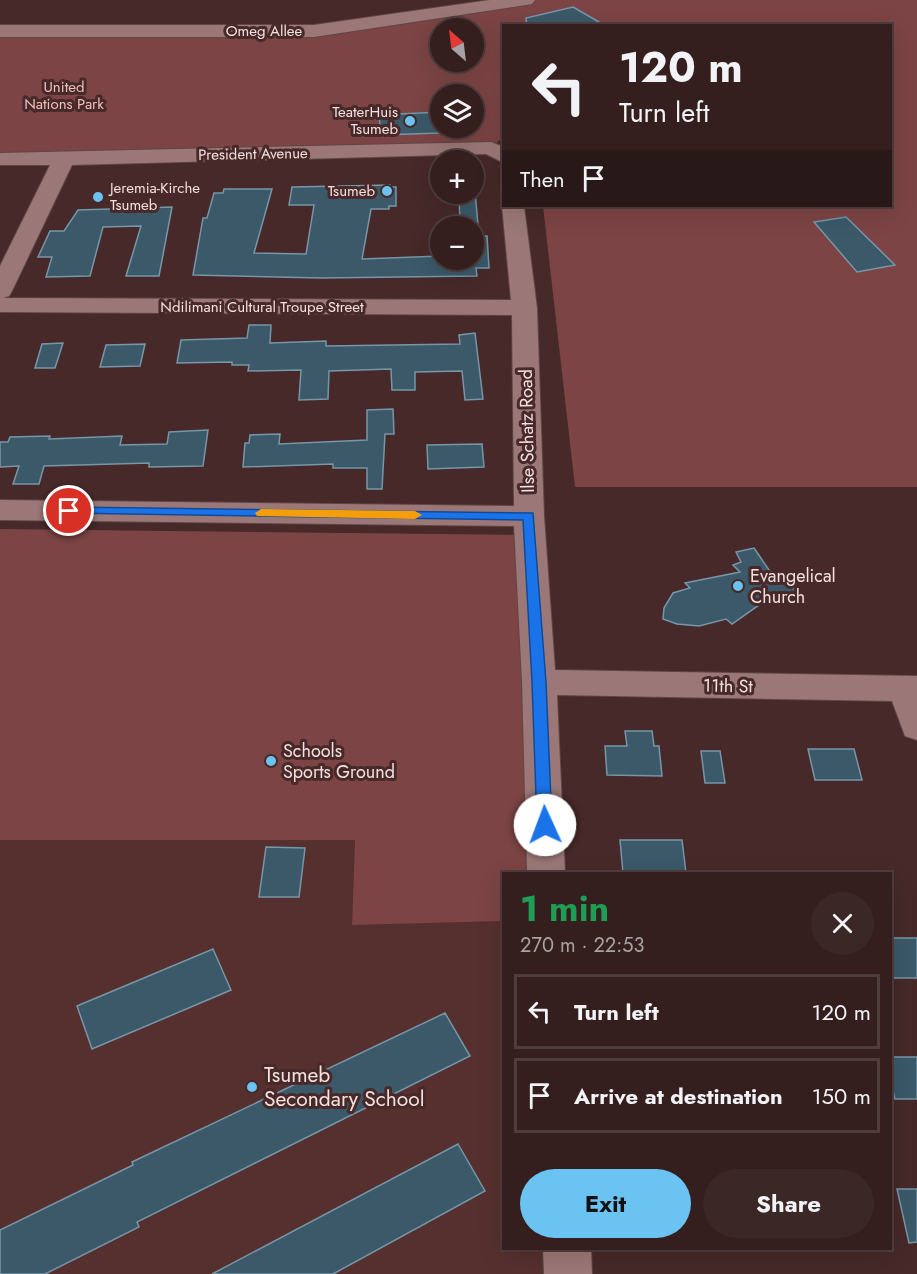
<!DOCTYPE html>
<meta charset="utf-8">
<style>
body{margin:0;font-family:Jost,sans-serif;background:#3c2727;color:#f1f3f6;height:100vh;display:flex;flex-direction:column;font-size:22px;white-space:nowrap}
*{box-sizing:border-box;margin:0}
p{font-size:20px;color:#a9a2a4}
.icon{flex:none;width:33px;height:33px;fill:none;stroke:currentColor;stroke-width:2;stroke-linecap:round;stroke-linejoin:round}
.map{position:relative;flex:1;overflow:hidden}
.panel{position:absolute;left:502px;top:872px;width:390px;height:378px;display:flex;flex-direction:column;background:#341f1e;border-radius:0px;box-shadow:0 6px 24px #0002,0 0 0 2px #4e3d3c}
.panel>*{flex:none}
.hud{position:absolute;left:502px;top:24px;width:390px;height:183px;border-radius:0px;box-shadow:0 6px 24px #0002,0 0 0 2px #4e3d3c;background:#341f1e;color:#f1f3f6;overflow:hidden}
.needle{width:39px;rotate:332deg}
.buttons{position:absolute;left:430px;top:18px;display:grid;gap:12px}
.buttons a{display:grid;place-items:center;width:54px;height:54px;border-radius:50%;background:#341f1e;box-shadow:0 6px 24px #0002,0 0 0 2px #4e3d3c;font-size:30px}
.pin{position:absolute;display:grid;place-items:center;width:51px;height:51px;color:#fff;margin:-26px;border:3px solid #fff;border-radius:50%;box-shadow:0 2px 6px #0007}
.me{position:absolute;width:66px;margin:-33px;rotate:358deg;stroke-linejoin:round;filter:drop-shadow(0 0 4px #0008)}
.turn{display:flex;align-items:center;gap:21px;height:126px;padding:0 18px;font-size:27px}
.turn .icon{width:78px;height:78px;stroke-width:2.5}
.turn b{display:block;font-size:42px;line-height:51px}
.then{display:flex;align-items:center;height:57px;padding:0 18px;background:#0003;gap:12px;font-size:22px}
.round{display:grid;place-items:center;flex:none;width:63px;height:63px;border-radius:32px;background:#3c2727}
.summary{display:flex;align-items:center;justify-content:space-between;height:102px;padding:0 18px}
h1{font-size:36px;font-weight:700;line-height:45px;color:#1e9e55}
.action{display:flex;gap:12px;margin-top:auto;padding:12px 18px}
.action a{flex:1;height:69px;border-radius:36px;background:#6bc3f2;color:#111;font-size:24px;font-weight:700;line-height:69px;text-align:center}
.action a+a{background:#3c2727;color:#f1f3f6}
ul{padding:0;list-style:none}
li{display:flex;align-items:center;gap:18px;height:75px;margin:0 12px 9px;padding:0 6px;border:3px solid #4e3d3c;border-radius:0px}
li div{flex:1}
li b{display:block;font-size:22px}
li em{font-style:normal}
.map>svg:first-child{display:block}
.built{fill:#55302f}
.green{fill:#7c4444;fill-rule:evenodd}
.building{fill:#3b5969;stroke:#7796a8;stroke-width:1.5}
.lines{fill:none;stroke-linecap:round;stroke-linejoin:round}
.minor-casing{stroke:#5f4647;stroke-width:2}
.minor{fill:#9b7877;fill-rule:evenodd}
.route{fill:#1a73e8;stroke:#114b97;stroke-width:1.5}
.slow{fill:#f59e0b}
.poi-dot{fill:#6bc3f2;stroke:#462928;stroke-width:2}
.labels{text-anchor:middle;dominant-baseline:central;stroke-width:6;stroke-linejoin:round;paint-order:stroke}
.far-street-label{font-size:15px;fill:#f4e0df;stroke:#462928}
.far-park-label{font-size:15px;fill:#f0bfbc;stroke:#462928}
.far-poi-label{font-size:15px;fill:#f4e0df;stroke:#462928;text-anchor:end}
.street-label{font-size:18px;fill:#f4e0df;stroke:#462928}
.poi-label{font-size:18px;fill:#f4e0df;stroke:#462928;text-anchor:start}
.near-poi-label{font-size:21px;fill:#f4e0df;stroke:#462928;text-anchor:start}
</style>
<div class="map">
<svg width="917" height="1274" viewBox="0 0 917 1274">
<rect width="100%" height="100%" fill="#462928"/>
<polygon class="built" points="0,840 355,840 352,925 504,921 504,1248 567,1248 568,1274 0,1274"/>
<g class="green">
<path d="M526,0H917V487H575L543,206H891V26H504V136L491,148L0,159V31H314ZM441,28H474V62H441ZM441,94H474V128H441Z"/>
<polygon points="0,529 530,535 546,873 504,873 504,921 352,925 355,840 0,840"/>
</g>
<g class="building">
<polygon points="573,7 606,26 527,26 526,18"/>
<polygon points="441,112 441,133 381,135 379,115"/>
<polygon points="474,180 479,236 487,236 489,268 476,268 477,276 321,278 193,275 203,218 207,218 214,193 223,193 224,189 272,189 254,253 306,254 314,205 289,205 292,187 390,185 390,187 396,187 396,206 389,206 389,209 371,209 362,259 441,256 441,260 474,260 474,226 460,226 459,194 474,194"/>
<polygon points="172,207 159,276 126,276 141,226 103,227 90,276 46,277 52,257 38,257 50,231 64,231 78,210"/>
<polygon points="846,217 895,265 857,272 814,222"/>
<polygon points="249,325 271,325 270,343 326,341 326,346 460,344 459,335 475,333 483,399 465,400 462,371 415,372 415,390 392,390 391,369 329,371 328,399 299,400 301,370 248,371 249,365 232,365 232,362 177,363 181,340 247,338"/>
<polygon points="63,343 55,368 35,368 42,344"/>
<polygon points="145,344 140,366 100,367 106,345"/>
<polygon points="393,409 394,434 385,434 382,489 367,489 367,468 333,468 333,464 243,467 245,443 249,443 250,435 280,434 279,444 367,440 367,410"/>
<polygon points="208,430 203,466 149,467 149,463 44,466 39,484 13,484 19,466 0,467 0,442 8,442 10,437 50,436 49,439 122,436 120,445 167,444 169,432"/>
<polygon points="482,444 484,467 428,469 427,445"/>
<polygon points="754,548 769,570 798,592 775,603 769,598 732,624 726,619 699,626 677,624 663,619 664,608 673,593 690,588 685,583 740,572 733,565 741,562 736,552"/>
<polygon points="625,731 652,731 654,746 659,746 662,776 607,775 605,746 627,746"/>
<polygon points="808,749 854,749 862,780 815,780"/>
<polygon points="701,751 720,751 725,783 705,783"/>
<polygon points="620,840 682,840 686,873 623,873"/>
<polygon points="266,847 305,848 299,897 259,897"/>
<rect x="891" y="938" width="26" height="40"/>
<polygon points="213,949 231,990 92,1049 77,1006"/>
<polygon points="445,1013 470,1056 137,1222 139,1227 45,1274 0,1274 0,1230 133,1165 132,1162"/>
<polygon points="891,1057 917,1057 917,1099 895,1099 891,1084"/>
<polygon points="458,1144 485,1191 333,1274 212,1274"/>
<polygon points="897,1189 917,1189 917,1242 909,1243"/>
</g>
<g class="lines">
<defs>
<g id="minor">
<polygon points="490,0 535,0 532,4 526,5 314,37 0,37 0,25 314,25"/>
<polygon points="491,142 504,147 504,163 486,154 72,165 12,291 9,296 3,298 511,300 502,206 504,203 504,206 524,206 537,308 544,516 555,670 917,676 917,740 905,736 892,701 557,695 565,873 527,873 522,682 514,526 0,520 0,500 514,506 512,315 0,312 0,266 50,165 0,165 0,153"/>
<polygon points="543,1248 591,1248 592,1274 544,1274"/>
</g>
</defs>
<use href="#minor" class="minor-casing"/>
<use href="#minor" class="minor"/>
</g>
<polygon class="route" points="69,507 533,513 546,682 552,825 550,830 545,831 539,830 537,825 532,682 523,520 65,513 63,511"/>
<polygon class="slow" points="261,509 415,511 422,515 415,519 257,516 255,513"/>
<g class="poi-dot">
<circle cx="410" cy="121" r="6"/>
<circle cx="387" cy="191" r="6"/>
<circle cx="98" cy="197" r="6"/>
<circle cx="738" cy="586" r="6"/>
<circle cx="271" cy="761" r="6"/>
<circle cx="252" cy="1087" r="6"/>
</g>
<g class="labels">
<g class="far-street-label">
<text x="264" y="31">Omeg Allee</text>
<text transform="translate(253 154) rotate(-1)">President Avenue</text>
<text x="262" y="307">Ndilimani Cultural Troupe Street</text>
</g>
<g class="far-park-label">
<text x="64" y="87">United<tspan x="64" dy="17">Nations Park</tspan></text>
</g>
<g class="far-poi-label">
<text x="398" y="112">TeaterHuis<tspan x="398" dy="17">Tsumeb</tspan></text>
<text x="110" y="188" text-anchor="start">Jeremia-Kirche<tspan x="110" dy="17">Tsumeb</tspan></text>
<text x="375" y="191">Tsumeb</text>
</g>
<g class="street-label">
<text transform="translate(527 431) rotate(-91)">Ilse Schatz Road</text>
<text transform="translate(728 686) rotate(1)">11th St</text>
</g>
<g class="poi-label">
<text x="750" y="576">Evangelical<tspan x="750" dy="21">Church</tspan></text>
<text x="283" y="751">Schools<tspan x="283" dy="21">Sports Ground</tspan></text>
</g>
<g class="near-poi-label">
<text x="264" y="1075">Tsumeb<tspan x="264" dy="24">Secondary School</tspan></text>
</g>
</g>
</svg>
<div class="buttons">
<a><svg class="needle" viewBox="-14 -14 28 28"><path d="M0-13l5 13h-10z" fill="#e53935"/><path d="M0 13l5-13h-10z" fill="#a9a2a4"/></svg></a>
<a><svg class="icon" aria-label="layers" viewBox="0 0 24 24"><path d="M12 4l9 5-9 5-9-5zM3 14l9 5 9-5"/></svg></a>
<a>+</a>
<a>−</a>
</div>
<div class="pin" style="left:69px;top:511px;background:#d93025"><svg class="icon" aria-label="arrive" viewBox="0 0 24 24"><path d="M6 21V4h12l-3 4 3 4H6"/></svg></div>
<svg class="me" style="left:545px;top:825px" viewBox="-20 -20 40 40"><circle r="19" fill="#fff"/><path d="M0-13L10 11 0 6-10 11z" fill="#1a73e8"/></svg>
<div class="hud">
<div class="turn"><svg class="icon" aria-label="left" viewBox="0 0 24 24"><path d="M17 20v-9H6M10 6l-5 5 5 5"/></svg><div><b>120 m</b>Turn left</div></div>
<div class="then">Then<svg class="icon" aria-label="arrive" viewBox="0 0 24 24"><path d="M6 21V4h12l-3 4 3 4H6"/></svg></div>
</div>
<section class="panel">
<div class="summary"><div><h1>1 min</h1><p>270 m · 22:53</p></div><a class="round"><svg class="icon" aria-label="close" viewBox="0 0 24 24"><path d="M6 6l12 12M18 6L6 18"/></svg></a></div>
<ul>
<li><svg class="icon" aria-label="left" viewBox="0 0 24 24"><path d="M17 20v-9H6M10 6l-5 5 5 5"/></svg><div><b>Turn left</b></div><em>120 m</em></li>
<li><svg class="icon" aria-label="arrive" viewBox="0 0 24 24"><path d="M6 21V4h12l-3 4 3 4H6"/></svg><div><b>Arrive at destination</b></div><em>150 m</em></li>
</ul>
<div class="action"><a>Exit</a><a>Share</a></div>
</section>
</div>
